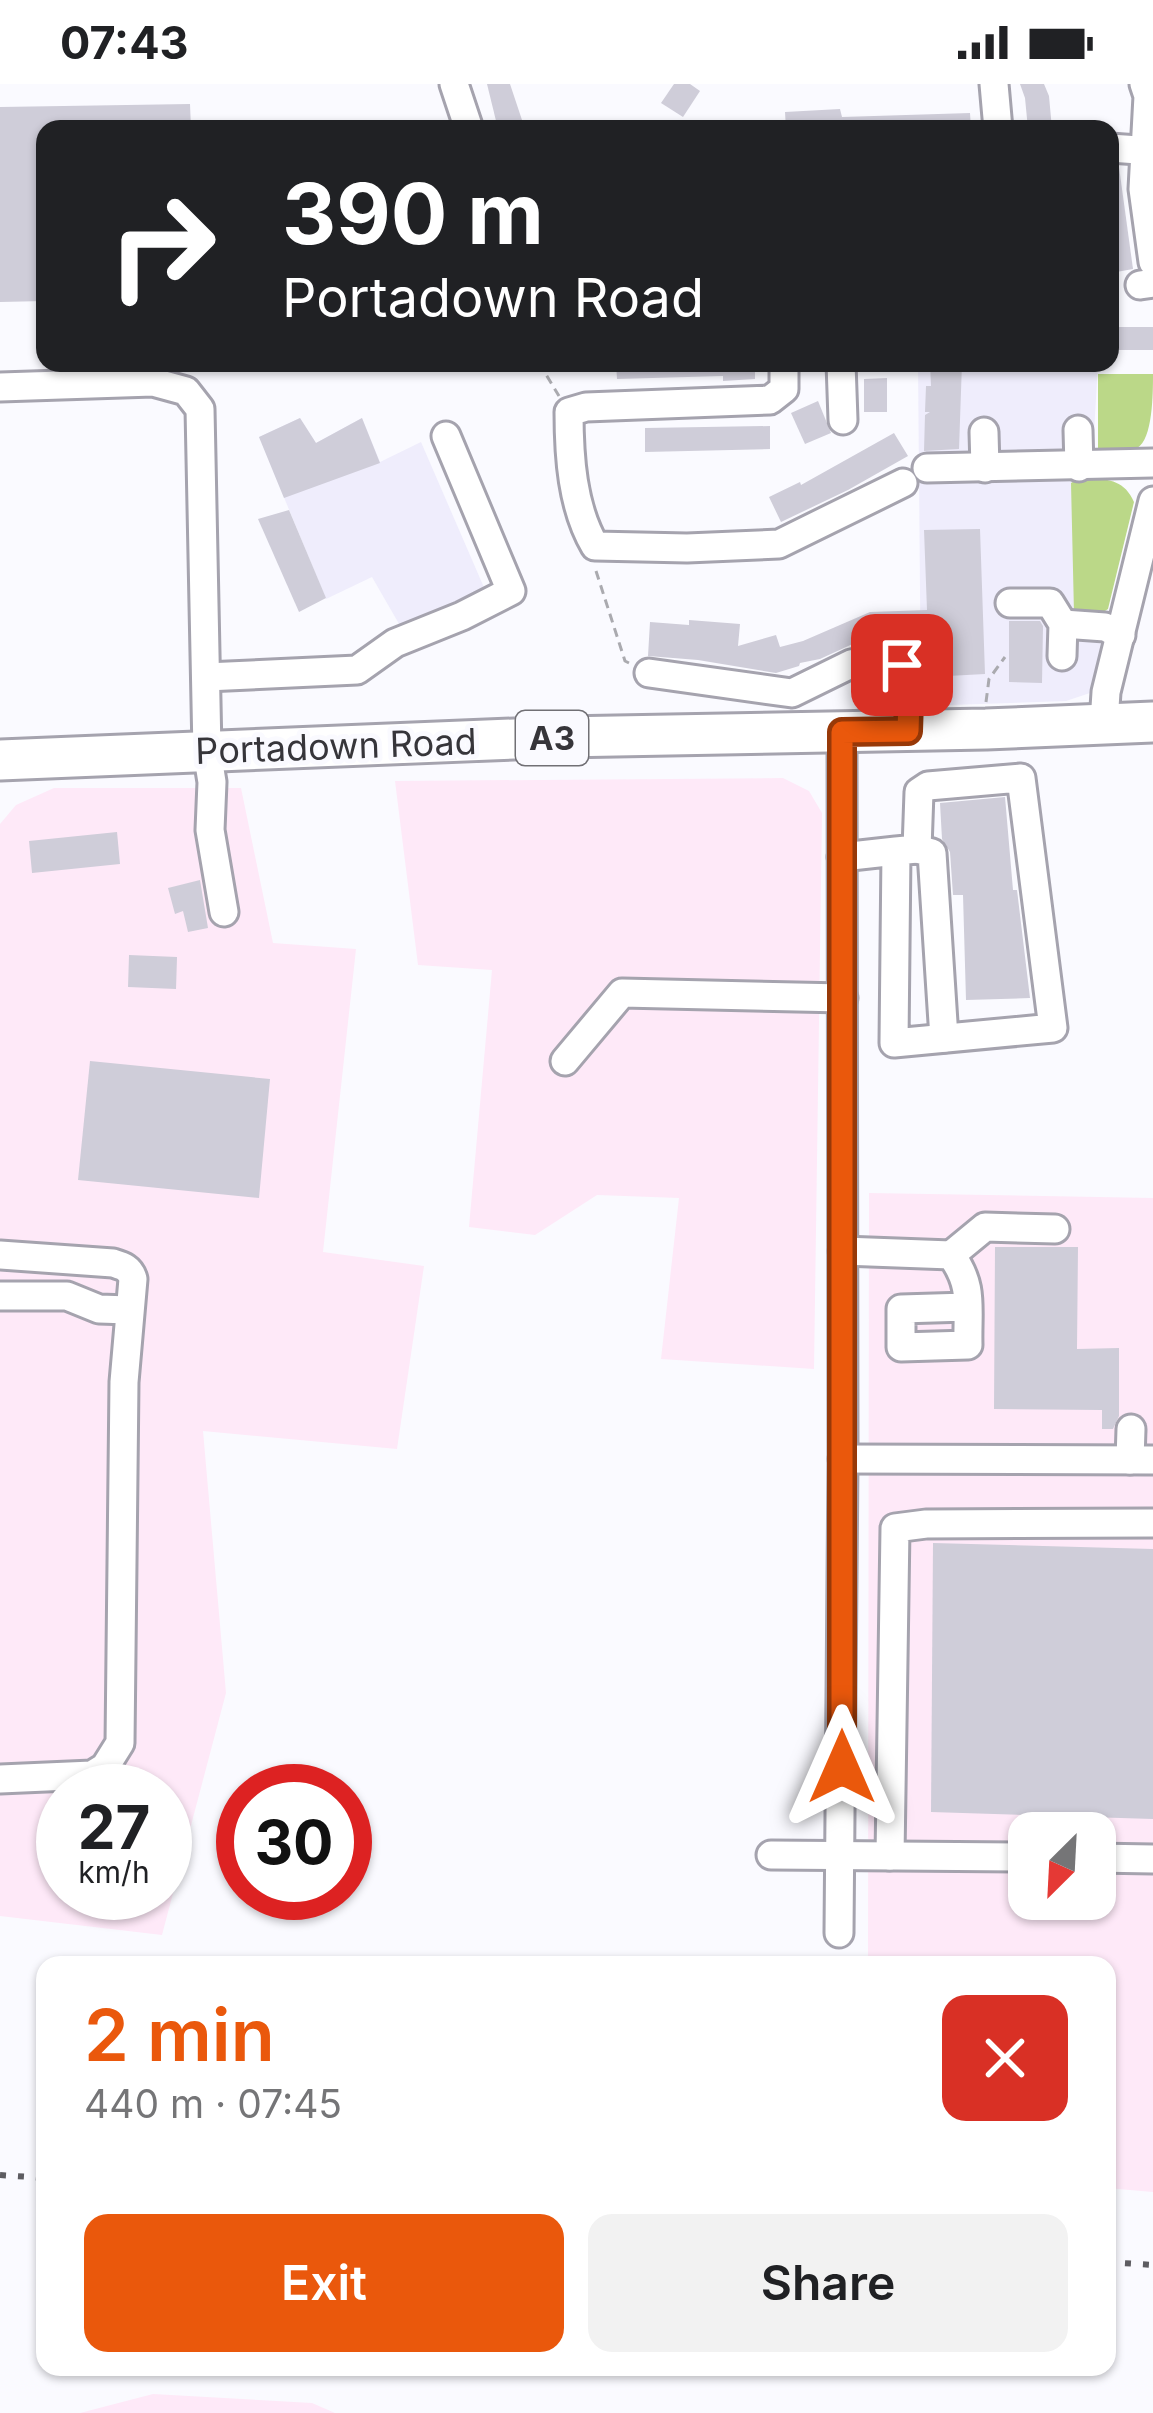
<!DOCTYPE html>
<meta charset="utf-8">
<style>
body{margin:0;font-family:Inter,sans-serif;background:#f2f2f2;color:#202124;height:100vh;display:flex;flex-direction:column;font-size:45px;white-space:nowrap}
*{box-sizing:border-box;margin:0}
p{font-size:39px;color:#757577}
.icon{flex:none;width:66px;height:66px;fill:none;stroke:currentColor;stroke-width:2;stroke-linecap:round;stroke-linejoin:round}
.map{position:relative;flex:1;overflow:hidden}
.details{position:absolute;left:36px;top:1872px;width:1080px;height:420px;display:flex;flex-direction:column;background:#fff;border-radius:24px;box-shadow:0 3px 9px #0004}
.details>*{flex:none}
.hud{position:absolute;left:36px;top:36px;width:1083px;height:252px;border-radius:24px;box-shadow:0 3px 9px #0004;background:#202124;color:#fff;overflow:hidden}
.needle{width:78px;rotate:204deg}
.fabs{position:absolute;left:1008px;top:1728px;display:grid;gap:24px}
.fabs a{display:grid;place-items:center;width:108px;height:108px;border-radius:24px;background:#fff;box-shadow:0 3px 9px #0004;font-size:60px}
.speed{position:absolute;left:36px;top:1680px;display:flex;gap:24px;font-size:60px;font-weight:700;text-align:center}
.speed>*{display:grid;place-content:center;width:156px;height:156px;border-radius:50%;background:#fff;box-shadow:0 3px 9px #0004;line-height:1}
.speed small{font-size:30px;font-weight:400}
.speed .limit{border:18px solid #d22;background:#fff;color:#111}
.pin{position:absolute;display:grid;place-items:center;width:102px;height:102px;color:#fff;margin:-51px;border-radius:24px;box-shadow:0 6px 18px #0006}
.me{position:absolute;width:132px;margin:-66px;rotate:0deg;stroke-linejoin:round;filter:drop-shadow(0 0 9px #0008)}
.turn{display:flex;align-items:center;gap:42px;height:252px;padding:0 48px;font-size:54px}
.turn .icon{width:156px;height:156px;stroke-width:2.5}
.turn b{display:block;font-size:84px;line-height:102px}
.round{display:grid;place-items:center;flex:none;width:126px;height:126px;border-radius:24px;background:#f2f2f2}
.head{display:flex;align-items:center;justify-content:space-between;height:204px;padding:0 48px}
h1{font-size:72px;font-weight:600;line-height:90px;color:#ea580c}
.button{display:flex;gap:24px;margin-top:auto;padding:24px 48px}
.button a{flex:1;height:138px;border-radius:24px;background:#ea580c;color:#fff;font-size:48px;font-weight:600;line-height:138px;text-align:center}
.button a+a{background:#f2f2f2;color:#202124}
.status{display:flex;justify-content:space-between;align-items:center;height:84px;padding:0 60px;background:#fff;direction:ltr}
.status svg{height:33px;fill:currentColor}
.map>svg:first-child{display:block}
.built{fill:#efedfc}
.industrial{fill:#fee9f8;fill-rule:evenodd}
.green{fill:#bbd888}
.building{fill:#cfcdd9}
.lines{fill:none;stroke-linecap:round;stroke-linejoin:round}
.minor-casing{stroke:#a5a3ae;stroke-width:33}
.highway-casing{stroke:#a5a3ae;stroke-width:45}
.path{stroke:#aaaaaf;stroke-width:3;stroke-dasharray:9 6;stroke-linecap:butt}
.minor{stroke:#fff;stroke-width:27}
.highway{stroke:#fff;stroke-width:39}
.rail{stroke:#5d5c61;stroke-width:6;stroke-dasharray:6 12;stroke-linecap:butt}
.route-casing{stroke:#983908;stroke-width:30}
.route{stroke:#ea580c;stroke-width:21}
.labels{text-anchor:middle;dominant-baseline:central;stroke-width:10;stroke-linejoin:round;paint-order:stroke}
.shield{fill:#fafaff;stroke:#717075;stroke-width:3}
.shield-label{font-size:33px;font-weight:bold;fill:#36353a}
.street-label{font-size:36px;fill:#36353a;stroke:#fafaff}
</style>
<div class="status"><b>07:43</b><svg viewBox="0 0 49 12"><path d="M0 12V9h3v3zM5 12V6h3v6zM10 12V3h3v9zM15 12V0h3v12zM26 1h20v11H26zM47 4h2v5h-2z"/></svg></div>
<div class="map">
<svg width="1153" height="2329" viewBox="0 0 1153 2329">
<rect width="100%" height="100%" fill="#fafaff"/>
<g class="built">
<polygon points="918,279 1098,279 1092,384 1078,386 1074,528 1109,537 1093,608 1066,617 921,622"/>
<polygon points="300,334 316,359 362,334 380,378 421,358 489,515 406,552 372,493 326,515 259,353"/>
</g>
<g class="industrial">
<polygon points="783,694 809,707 822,729 814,1285 661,1275 679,1114 597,1111 535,1151 469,1143 492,886 418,881 395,697"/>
<path d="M54,704H241L273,859L356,865L323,1168L424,1182L397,1365L203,1347L226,1609L162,1851L0,1832V740L16,721ZM63,1707H165V1809H63Z"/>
<path d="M869,1109L1153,1114V2108L1107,2104V1881H868ZM1029,1749H1095V1815H1029Z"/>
<polygon points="153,2310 312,2319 335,2329 80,2329"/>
</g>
<g class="green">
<path d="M1098,290H1153C1153,308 1153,356 1137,364C1127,368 1109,365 1098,365Z"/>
<path d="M1078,395C1102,395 1123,392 1134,418L1108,525L1097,532L1074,529L1071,399Z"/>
</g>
<g class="building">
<polygon points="487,0 510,0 525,45 498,45"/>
<polygon points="674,0 690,0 700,7 683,33 661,19"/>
<polygon points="1020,0 1044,0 1049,12 1052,45 1028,45 1025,14"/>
<polygon points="190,20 191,45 45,45 45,217 0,218 0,23"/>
<polygon points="840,25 842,33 970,29 971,45 786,45 785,28"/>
<polygon points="1119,83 1133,185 1111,189 1110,84"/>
<rect x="1117" y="243" width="36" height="23"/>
<polygon points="616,279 755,279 755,295 723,297 723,292 617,295"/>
<polygon points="930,279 962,279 959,365 924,367 925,331 930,328 925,328 926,302 931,302"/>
<polygon points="887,294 887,328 864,328 864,295"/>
<polygon points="818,317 831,349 805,360 791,329"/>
<polygon points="300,334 316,359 362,334 380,379 284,414 259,353"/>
<polygon points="770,342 770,365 645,368 645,344"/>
<polygon points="894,349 908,372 848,406 781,438 769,413 800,398 801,401"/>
<polygon points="289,426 326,514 299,528 258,435"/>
<polygon points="980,445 985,590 929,593 928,551 870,552 820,575 800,579 799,582 776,589 698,576 648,572 650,538 689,541 689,536 740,540 738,562 776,551 780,563 803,557 870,528 927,526 924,446"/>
<polygon points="1009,537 1040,537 1043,542 1042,599 1009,598"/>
<polygon points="1005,713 1013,806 1017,806 1030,914 966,916 963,811 953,811 950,768 942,755 940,719"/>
<polygon points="117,748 120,780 32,789 29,757"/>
<polygon points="200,796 208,844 188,848 183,827 175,830 168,804"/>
<polygon points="129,871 177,873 176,905 128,903"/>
<polygon points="90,977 270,995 259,1114 78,1096"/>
<polygon points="995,1163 1078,1163 1077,1265 1119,1264 1119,1332 1113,1345 1102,1345 1102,1326 994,1325"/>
<polygon points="933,1459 1153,1465 1153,1735 931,1728"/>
</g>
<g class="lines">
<defs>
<g id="minor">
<polyline points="454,0 469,45"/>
<polyline points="994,0 998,45"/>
<polyline points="1144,0 1148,12 1143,105 1153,178"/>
<polyline points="1110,64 1153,67"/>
<polyline points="1140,201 1153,199"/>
<path d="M784,279V305L770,316L586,323L569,328C569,372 572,423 595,462L687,464L779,460L903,399"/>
<polyline points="841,279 843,336"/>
<polyline points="0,303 153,298 186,307 200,325 207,667 212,698 210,746 224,828"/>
<polyline points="1078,346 1079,383"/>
<polyline points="984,348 985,384"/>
<polyline points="927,384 1153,379"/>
<polyline points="1010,519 1050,519 1063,540 1062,572"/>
<polyline points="1063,540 1105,543 1121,551"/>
<polyline points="649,589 792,609 851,580 878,574 893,576 902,581 906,595 908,647"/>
<polyline points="206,593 357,586 395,559 462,532 511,507 446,352"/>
<polyline points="1104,639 1106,608 1153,417"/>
<polyline points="917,765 932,769 944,954"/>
<polyline points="842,773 896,767 894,959 1053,944 1021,694 928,702 919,708 917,765 896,767"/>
<polyline points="565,977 622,909 843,914"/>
<path d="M843,1167L951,1171C974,1202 967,1223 968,1261L901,1263V1225L967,1223"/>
<path d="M0,1171L113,1179C123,1182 130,1184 133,1195L124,1298L120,1659L105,1683L92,1691L0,1695"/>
<polyline points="951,1171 985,1143 1055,1145"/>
<polyline points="0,1212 67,1212 99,1225 129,1226"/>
<polyline points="843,1375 1153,1376"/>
<polyline points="1130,1376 1131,1345"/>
<polyline points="771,1771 1029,1773"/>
<polyline points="890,1772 895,1444 926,1440 1153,1439"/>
<polyline points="1095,1774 1153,1775"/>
<polyline points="839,1849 843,1375 842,648"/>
</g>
<polyline id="highway" points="0,676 562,653 986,645 1153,638"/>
</defs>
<use href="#minor" class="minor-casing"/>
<use href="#highway" class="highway-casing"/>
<g class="path">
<polyline points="539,279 559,312"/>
<polyline points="596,487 625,577 629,579"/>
<polyline points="986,618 989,595 1005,573"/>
</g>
<use href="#minor" class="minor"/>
<use href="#highway" class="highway"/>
<g class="rail">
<polyline points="0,2091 45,2094"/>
<polyline points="1107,2178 1153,2181"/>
</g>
</g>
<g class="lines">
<defs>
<polyline id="route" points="842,1683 842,648 908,647 909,616 902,581"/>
</defs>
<use href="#route" class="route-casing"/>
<use href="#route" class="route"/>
</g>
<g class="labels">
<rect class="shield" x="516" y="627" width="72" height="54" rx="9"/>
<g class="shield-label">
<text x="552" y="654">A3</text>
</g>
<g class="street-label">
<text transform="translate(336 662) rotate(-2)">Portadown Road</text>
</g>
</g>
</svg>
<div class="fabs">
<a><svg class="needle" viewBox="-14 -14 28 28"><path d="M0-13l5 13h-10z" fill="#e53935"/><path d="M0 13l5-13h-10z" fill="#757577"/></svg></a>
</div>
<div class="speed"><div>27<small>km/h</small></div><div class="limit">30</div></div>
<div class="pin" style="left:902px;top:581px;background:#d93025"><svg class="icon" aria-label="arrive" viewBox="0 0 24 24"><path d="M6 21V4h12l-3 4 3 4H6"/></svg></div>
<svg class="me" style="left:842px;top:1683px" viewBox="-20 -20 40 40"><path d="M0-17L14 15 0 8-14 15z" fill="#ea580c" stroke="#fff" stroke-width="4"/></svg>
<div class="hud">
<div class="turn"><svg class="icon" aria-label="right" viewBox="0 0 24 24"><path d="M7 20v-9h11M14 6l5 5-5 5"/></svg><div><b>390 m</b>Portadown Road</div></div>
</div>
<section class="details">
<div class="head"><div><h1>2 min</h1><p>440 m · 07:45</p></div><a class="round" style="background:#d93025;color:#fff"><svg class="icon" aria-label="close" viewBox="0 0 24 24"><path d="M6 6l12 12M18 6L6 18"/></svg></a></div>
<div class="button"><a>Exit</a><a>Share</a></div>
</section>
</div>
